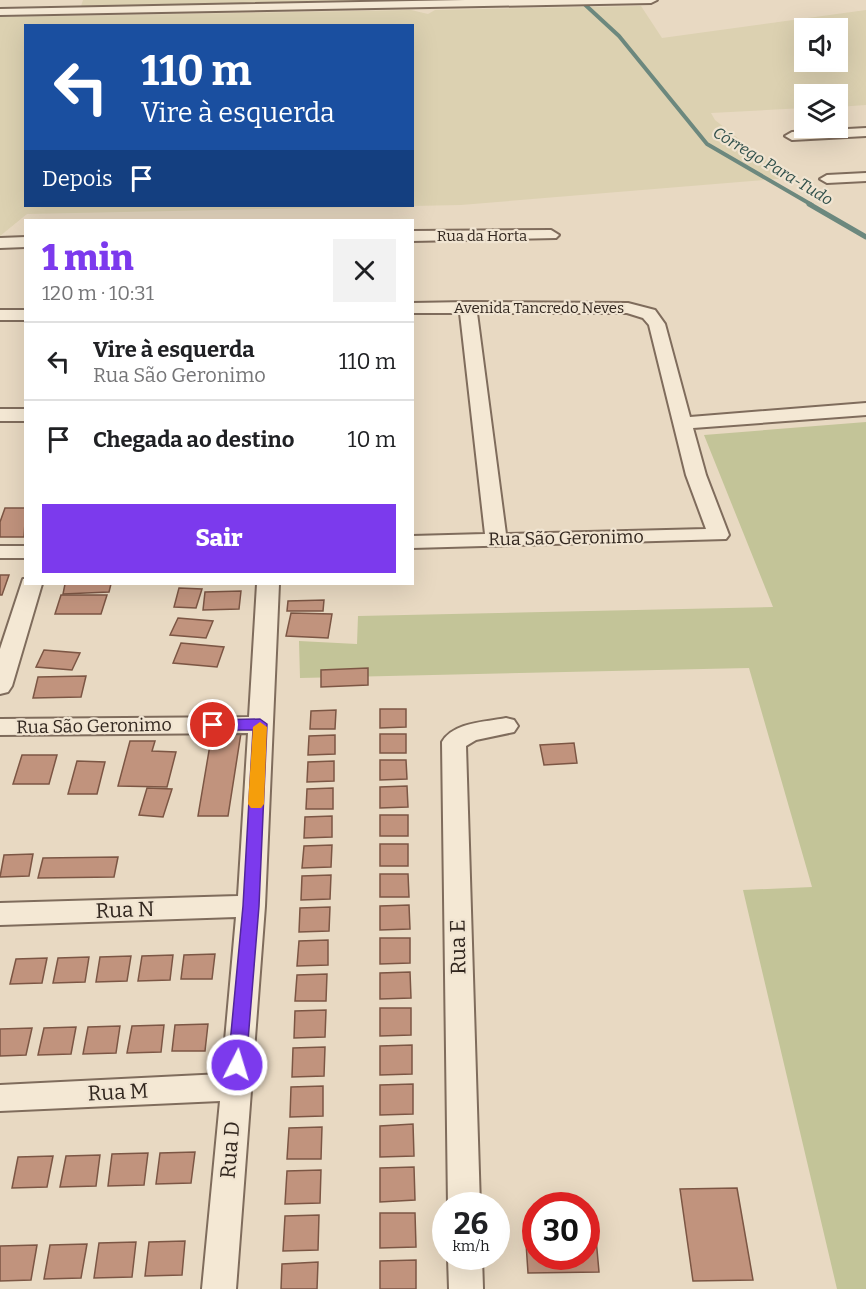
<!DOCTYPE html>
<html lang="pt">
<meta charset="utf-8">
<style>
body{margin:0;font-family:Bitter,serif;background:#f2f2f2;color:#202124;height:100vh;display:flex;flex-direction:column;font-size:22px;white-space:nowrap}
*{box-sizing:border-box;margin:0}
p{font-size:20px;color:#757577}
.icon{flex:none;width:33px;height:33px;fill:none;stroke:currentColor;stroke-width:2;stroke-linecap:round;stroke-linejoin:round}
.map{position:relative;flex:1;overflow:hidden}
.drawer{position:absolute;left:24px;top:219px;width:390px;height:366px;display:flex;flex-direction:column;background:#fff;border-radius:0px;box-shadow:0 6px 24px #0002}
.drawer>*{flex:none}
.guide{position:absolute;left:24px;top:24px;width:390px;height:183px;border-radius:0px;box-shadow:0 6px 24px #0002;background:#1a4fa0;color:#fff;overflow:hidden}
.tools{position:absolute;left:794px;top:18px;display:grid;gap:12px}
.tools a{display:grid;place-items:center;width:54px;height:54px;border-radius:0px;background:#fff;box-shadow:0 6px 24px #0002;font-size:30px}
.speed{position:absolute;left:432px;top:1192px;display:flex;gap:12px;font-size:30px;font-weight:700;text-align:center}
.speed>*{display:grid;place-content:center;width:78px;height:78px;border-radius:50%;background:#fff;box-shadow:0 6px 24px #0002;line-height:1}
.speed small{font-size:15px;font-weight:400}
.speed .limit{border:9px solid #d22;background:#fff;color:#111}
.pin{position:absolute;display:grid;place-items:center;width:51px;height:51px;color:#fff;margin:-26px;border:3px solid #fff;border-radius:50%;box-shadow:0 2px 6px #0007}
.me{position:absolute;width:66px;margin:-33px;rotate:5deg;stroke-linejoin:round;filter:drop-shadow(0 0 4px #0008)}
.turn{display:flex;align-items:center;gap:21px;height:126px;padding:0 18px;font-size:27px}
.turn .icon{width:78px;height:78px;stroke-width:2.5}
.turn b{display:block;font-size:42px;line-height:51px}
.then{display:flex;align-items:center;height:57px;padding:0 18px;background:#0003;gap:12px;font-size:22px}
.round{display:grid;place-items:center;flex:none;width:63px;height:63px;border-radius:0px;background:#f2f2f2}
.overview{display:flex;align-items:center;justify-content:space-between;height:102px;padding:0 18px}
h1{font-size:36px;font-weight:800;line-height:45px;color:#7c3aed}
.primary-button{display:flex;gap:12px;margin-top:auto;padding:12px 18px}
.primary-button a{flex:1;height:69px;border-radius:0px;background:#7c3aed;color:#fff;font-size:24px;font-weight:800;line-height:69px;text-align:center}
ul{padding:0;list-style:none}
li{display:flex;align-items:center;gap:18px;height:78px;padding:0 18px;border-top:2px solid #e0e0e0}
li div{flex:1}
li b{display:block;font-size:22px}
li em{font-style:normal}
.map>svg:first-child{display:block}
.farmland{fill:#dcd1b1;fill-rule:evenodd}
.green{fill:#c3c498}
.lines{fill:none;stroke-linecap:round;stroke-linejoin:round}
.stream-far1{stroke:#6c887e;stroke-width:4}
.stream{stroke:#6c887e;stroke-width:5}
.building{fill:#c1937d;stroke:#7c5644;stroke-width:1.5}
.street-casing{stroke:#7f6c5c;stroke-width:4}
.street{fill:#f4e8d4;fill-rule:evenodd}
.route{fill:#7c3aed;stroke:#51269a;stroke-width:1.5}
.slow{fill:#f59e0b}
.labels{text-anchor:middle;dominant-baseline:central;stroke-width:4.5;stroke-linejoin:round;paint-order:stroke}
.far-street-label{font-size:15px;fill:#31261e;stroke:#f0e4d1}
.far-water-label{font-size:16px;font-style:italic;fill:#2f4f4a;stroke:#f0e4d1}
.street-label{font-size:18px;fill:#31261e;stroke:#f0e4d1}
.near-street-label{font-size:21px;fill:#31261e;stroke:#f0e4d1}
</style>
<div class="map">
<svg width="866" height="1289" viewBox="0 0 866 1289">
<rect width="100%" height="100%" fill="#e8d9c2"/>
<g class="farmland">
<polygon points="83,0 463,0 80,9"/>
<path d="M641,6L662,38L866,10V105L837,107V94H804V108L711,113L715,120L788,178L461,205L27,214L0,236V17L411,10L428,14L435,10ZM26,26H412V206H26ZM804,28H837V62H804Z"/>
</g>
<polygon class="green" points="866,422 866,1289 837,1289 743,890 812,887 749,668 300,678 299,641 357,644 358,616 773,607 704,435"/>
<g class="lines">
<polyline class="stream-far1" points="580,0 619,36 707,144 812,205"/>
<polyline class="stream" points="809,204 866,237"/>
</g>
<g class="building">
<polygon points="5,508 26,508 24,537 0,537 0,522"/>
<polygon points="0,575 9,575 2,595 0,595"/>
<polygon points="65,584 111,584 109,592 63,594"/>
<polygon points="179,588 202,589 196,608 174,607"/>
<polygon points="241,591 239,609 203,610 205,592"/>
<polygon points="61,595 107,595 101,614 55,614"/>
<polygon points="324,600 323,611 287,611 288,601"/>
<polygon points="291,613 332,614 328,638 286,636"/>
<polygon points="178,618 213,621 206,638 170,635"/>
<polygon points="181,643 224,647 217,667 173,663"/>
<polygon points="44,650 80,653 72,670 36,667"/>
<polygon points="368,668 368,685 321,687 321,670"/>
<polygon points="86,676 81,697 33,698 38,677"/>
<polygon points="380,709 406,709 406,727 380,728"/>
<polygon points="336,710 335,729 310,729 311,711"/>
<polygon points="212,733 241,733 228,816 198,816"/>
<rect x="380" y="734" width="26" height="19"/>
<polygon points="335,735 335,754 308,755 309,736"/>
<polygon points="130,741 155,741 152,751 176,752 167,787 118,786"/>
<polygon points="574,743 577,763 544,765 540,745"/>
<polygon points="22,755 57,755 49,784 13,784"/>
<polygon points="380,760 406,760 407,779 380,780"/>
<polygon points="77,761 105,762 97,794 68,794"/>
<polygon points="334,761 334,781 307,782 308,762"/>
<polygon points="407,786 408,807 380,808 380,787"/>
<polygon points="147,788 172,789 163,817 139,815"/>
<polygon points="333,788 333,809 306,809 307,789"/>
<rect x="380" y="815" width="28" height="21"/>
<polygon points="332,816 332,837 304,838 305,817"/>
<rect x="380" y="844" width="28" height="22"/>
<polygon points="332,845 331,867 302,868 304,846"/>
<polygon points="33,854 29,876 0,877 4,855"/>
<polygon points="118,857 114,877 38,878 43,858"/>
<polygon points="380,874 408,874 409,897 380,897"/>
<polygon points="331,875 330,899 301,900 302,876"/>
<polygon points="409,905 410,929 380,930 380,906"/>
<polygon points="330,907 329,931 299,932 300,908"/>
<polygon points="380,938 410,938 410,963 380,964"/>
<polygon points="328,940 328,965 297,966 299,941"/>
<polygon points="215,954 212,979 181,979 184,955"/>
<polygon points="173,955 170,980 138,981 142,956"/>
<polygon points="131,956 127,981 96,982 100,957"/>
<polygon points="89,957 85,982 53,983 58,958"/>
<polygon points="47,958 42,983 10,984 16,959"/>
<polygon points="410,972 411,998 380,999 380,973"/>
<polygon points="327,974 326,1001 295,1001 297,975"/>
<polygon points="380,1008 411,1008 411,1035 380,1036"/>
<polygon points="326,1010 325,1037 294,1038 295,1011"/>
<polygon points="208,1024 205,1051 172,1051 175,1025"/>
<polygon points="164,1025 161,1052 127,1053 132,1026"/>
<polygon points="120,1026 116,1053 83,1054 88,1027"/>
<polygon points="76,1027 71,1054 38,1055 44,1028"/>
<polygon points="32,1028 26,1055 0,1056 0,1029"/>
<polygon points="412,1045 412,1074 380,1075 380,1046"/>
<polygon points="325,1047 324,1076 292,1077 293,1048"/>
<polygon points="413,1084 413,1114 380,1115 380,1085"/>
<polygon points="323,1086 323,1116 290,1117 291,1087"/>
<polygon points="413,1124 414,1156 380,1157 380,1126"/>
<polygon points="322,1127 321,1159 287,1159 289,1128"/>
<polygon points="195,1152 191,1183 156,1184 160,1153"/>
<polygon points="148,1153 144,1185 108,1186 112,1154"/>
<polygon points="100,1155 96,1186 60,1187 66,1156"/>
<polygon points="53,1156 47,1187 12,1188 18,1157"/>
<polygon points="414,1167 415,1200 380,1202 380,1168"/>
<polygon points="321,1170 320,1203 285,1204 287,1171"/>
<polygon points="737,1188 753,1280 693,1281 680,1189"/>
<polygon points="380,1213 415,1213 416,1247 380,1248"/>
<polygon points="319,1215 318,1250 283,1251 285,1216"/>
<polygon points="586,1227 595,1227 599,1272 528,1273 525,1228 536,1228 536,1257 586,1257"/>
<polygon points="185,1241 182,1275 145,1276 149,1242"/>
<polygon points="136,1242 132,1277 94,1278 99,1243"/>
<polygon points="87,1244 81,1278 44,1279 50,1245"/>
<polygon points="37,1245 31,1280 0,1281 0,1246"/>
<polygon points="416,1260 416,1289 380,1289 380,1261"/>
<polygon points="318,1262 317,1289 281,1289 282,1264"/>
</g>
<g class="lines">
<defs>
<g id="street">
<polygon points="465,0 657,0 651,3 0,15 0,9"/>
<polygon points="866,128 866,136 792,140 785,136 792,132"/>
<polygon points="866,173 866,181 827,183 820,179 827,175"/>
<polygon points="551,230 559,235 556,238 412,241 412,231"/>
<polygon points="26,237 26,247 0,248 0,238"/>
<path d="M468,302L628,303L655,310L665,324L690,417L866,403V415L693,428L706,475L729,535L726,539L412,548V536L485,534L460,313H412V303ZM477,313H627L643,318L649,325L686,475L706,529L506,534Z"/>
<rect x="0" y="310" width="26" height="10"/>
<rect x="0" y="409" width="26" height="12"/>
<rect x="0" y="546" width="26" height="12"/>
<polygon points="23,579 26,579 26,584 42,584 12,686 8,692 0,694 0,649"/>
<polygon points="257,584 279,584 265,906 236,1289 202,1289 220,1101 0,1111 0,1085 222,1074 236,917 0,925 0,903 238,896 248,733 0,735 0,719 249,717"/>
<path d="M506,718L514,720L518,726L514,732L476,740L466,746L480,1206H448L442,742C453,722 486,722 506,718Z"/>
<polygon points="448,1257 482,1257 483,1289 449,1289"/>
</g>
</defs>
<use href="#street" class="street-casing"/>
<use href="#street" class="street"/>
</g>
<polygon class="route" points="260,719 267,724 259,906 246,1065 244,1070 237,1072 231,1070 228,1065 243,906 253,730 213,730 206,725 213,720"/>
<polygon class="slow" points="260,722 267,727 264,804 261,808 251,808 248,804 253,727"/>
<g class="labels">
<g class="far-street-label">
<text x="482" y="236">Rua da Horta</text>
<text x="539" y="308">Avenida Tancredo Neves</text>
</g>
<g class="far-water-label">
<text transform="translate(773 166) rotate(31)">Córrego Para-Tudo</text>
</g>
<g class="street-label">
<text transform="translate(566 538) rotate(-1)">Rua São Geronimo</text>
<text transform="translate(94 726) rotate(-1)">Rua São Geronimo</text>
</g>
<g class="near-street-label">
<text transform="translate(125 910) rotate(-2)">Rua N</text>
<text transform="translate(458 947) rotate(-91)">Rua E</text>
<text transform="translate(118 1092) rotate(-3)">Rua M</text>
<text transform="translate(230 1150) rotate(-85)">Rua D</text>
</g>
</g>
</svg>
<div class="tools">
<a><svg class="icon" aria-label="sound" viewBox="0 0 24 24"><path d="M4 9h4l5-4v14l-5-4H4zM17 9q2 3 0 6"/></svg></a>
<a><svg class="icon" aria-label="layers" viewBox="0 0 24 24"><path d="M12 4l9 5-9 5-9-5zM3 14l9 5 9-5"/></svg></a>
</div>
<div class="speed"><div>26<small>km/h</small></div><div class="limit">30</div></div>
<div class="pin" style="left:213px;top:725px;background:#d93025"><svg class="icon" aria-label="arrive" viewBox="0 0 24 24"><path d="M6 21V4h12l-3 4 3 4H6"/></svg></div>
<svg class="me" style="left:237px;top:1065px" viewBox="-20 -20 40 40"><circle r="17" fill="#7c3aed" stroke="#fff" stroke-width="3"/><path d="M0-11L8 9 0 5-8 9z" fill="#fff"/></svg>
<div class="guide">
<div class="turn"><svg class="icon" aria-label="left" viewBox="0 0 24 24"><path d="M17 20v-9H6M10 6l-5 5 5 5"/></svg><div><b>110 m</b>Vire à esquerda</div></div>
<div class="then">Depois<svg class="icon" aria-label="arrive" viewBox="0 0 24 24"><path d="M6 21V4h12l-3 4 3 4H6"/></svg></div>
</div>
<section class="drawer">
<div class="overview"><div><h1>1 min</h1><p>120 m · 10:31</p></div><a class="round"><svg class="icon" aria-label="close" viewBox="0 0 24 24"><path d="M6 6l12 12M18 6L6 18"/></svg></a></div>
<ul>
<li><svg class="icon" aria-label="left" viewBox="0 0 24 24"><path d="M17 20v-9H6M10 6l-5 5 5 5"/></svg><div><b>Vire à esquerda</b><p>Rua São Geronimo</p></div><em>110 m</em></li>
<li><svg class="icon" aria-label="arrive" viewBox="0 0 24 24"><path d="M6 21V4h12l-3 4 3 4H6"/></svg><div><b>Chegada ao destino</b></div><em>10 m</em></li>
</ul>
<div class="primary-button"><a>Sair</a></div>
</section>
</div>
